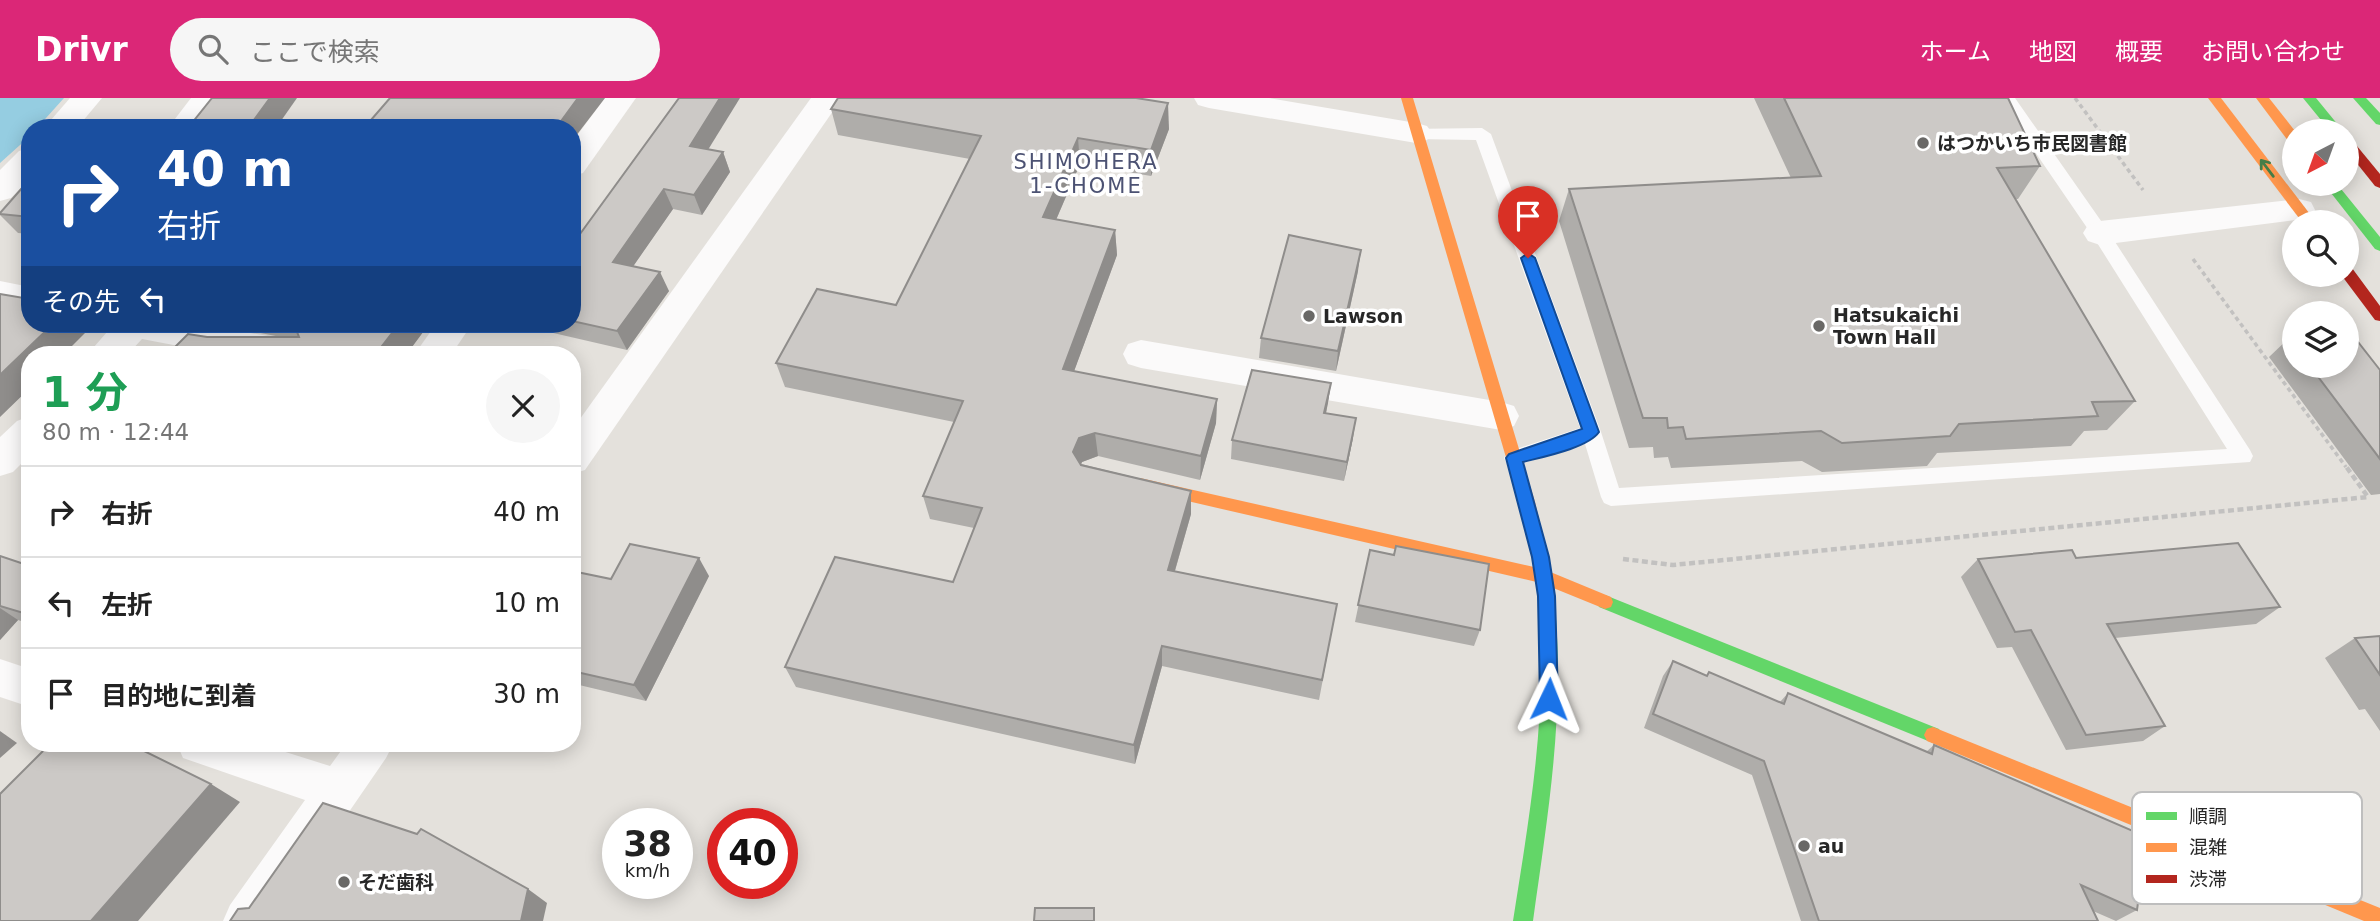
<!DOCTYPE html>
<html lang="ja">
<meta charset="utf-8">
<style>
body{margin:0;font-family:"DejaVu Sans","Noto Sans JP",sans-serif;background:#f6f6f6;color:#222;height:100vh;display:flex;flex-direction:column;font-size:26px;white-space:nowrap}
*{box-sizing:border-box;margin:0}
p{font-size:23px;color:#767676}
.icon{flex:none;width:38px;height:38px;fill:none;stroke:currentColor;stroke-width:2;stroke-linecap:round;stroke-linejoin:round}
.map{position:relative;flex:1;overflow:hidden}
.sheet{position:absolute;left:21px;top:248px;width:560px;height:406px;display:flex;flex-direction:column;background:#fff;border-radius:28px;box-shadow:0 4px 18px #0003}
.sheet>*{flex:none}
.banner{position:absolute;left:21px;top:21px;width:560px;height:214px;border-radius:28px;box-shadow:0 4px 18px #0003;background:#1a4fa0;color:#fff;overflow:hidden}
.needle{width:46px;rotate:221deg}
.tools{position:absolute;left:2282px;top:21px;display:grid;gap:14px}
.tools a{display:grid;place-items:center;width:77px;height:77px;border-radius:50%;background:#fff;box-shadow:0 4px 18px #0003;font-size:35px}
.speed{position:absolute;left:602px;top:710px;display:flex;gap:14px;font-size:35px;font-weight:700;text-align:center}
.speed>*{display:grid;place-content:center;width:91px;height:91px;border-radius:50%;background:#fff;box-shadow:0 4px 18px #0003;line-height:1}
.speed small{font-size:18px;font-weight:400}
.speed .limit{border:10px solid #d22;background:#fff;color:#111}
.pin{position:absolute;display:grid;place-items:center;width:60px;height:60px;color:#fff;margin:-72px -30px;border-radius:50% 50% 50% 0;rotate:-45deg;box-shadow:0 0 7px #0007}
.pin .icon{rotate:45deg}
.me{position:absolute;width:77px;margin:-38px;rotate:2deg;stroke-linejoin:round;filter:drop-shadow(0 0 5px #0008)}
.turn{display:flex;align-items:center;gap:24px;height:147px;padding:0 21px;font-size:32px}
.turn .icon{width:91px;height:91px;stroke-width:2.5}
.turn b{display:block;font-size:49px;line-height:60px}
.then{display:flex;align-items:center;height:66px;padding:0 21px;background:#0003;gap:14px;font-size:26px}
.round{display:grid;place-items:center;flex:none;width:74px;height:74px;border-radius:37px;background:#f6f6f6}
.head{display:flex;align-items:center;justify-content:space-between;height:119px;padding:0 21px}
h1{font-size:42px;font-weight:700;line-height:52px;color:#1e9e55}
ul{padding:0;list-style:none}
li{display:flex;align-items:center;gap:21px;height:91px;padding:0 21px;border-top:2px solid #e0e0e0}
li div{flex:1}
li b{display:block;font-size:26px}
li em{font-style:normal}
header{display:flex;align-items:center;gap:42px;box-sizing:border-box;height:98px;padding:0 35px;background:#db2777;color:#fff}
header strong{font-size:33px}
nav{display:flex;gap:38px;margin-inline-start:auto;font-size:24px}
.search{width:490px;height:63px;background:#f6f6f6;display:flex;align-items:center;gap:18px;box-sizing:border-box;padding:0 24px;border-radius:38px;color:#767676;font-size:26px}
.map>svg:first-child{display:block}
.water{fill:#95cde1}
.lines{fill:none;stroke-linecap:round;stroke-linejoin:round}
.path-far1{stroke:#c2c1c0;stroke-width:3.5;stroke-dasharray:4.5 3.5;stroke-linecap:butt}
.path{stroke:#c2c1c0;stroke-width:4.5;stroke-dasharray:6 3.5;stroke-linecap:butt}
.lane{fill:#fbfafa;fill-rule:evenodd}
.street{fill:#fbfafa;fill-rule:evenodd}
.fast{fill:#63d668;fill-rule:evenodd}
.slow{fill:#ff974d;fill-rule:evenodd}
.jam{fill:#b3261e;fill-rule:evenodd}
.wall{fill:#afadaa}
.shaded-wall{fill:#8f8d8b}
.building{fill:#ccc9c6;stroke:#8f8d8b;stroke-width:2}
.oneway{stroke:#457e48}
.route{fill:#1a73e8;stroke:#114b97;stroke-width:2}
.poi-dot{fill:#696866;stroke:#fff;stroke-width:2.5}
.labels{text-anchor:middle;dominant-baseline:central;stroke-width:7;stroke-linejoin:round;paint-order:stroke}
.poi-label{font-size:19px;font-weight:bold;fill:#272727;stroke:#fff;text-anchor:start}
.neighbourhood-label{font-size:21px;letter-spacing:2px;fill:#4c5273;stroke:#fff}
.key{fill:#fff;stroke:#bebebe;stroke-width:2}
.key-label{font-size:19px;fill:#272727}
</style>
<header>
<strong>Drivr</strong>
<div class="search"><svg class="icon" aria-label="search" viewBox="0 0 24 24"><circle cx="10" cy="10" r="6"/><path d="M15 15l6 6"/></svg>ここで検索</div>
<nav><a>ホーム</a><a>地図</a><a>概要</a><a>お問い合わせ</a></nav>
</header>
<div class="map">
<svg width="2380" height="823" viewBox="0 0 2380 823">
<rect width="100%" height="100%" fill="#e4e1dc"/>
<polygon class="water" points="0,0 64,0 37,30 30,30 30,38 0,65"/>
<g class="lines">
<g class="path-far1">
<polyline points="2075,0 2143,92"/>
<polyline points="2193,161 2346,369"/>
</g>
<polyline class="path" points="1623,461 1673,467 2368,399 2345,367"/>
<polygon class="lane" points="1998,0 2015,0 2106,130 2250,352 2253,358 2250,364 1611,408 1604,405 1601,399 1585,346 1514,368 1507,366 1504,360 1507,354 1580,330 1476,42 1416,41 1410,39 1408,35 1410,31 1482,30 1491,36 1601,334 1619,390 2227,351 2094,140"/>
<g class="street">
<polygon points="70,0 102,0 77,30 44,30"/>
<polygon points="191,0 223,0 200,30 168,30"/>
<polygon points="605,0 636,0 583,75 572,78 572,44"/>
<polygon points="811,0 842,0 585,372 572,376 572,332"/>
<polygon points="1194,0 1269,0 1416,25 1427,28 1432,35 1427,42 1416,45 1209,10 1198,7"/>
<polygon points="30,50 30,81 11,100 0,103 0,72 19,53"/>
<polygon points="2299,101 2311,104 2315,112 2311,120 2100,147 2088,143 2083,135 2088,127 2100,123"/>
<polygon points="0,183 30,189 30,215 0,209"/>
<polygon points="114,226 200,226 296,243 309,247 314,257 226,257 142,241 127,257 87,257"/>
<polygon points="436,226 472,226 451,257 414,257"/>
<polygon points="1141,242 1501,304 1514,308 1519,318 1514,328 1501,332 1141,270 1128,266 1123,256 1128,246"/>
<polygon points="30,318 30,357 13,374 0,378 0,339 17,323"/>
<polygon points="0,561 30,571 30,609 0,599"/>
<polygon points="177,646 260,646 330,668 346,646 393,646 386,660 274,823 223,823 230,807 305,702 183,660"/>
</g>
<g class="fast">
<polygon points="2303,0 2316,0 2343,33 2330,33"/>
<polygon points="2353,0 2366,0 2380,15 2380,27 2376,26"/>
<polygon points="2324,86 2337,86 2380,139 2380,153 2375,151"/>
<path d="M1542,461L1548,463L1550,468C1569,591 1550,701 1533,823H1513C1532,701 1552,592 1534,468L1536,463Z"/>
<polygon points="1605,497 1939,631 1942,637 1939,643 1933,645 1599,509 1597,504 1599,499"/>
</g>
<g class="slow">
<polygon points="1401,0 1413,0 1535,404 1550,468 1548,473 1611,499 1613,504 1611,509 1605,511 1541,485 1140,392 1135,390 1132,386 1135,382 1140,380 1534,469 1519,404"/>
<polygon points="2208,0 2221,0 2316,124 2302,124"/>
<polygon points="2256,0 2269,0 2295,33 2294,45 2289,44"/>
<polygon points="1933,629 2380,810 2380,823 2364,823 1927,643 1924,637 1927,631"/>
</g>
<g class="jam">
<polygon points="2347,41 2352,42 2380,76 2380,90 2375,88 2347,53"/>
<polygon points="2347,169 2352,170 2380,208 2380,223 2375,222 2342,178 2347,177"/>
</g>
</g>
<g class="wall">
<polygon points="1754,0 2008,0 2040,68 2018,101 2015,101 2135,303 2107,332 2084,333 2071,348 1937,355 1927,368 1822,374 1802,363 1671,370 1668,359 1654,360 1653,349 1629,350 1559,123 1569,91 1791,80"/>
<polygon points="831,11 1169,31 1151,78 1080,66 1056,122 1115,132 1117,157 1074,273 1217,301 1216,325 1200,382 1098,358 1082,364 1081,366 1191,393 1191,416 1175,473 1337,506 1319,602 1162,568 1135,666 796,589 785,569 953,484 974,430 930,421 923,398 954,324 785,289 776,265 896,207 970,61 838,37"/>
<polygon points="708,51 723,54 730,74 702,117 673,111 633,168 669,193 627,252 536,231 533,226 572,226 572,147"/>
<polygon points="30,81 30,136 18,135 0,117 0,115"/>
<polygon points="1358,173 1336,273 1259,260 1261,240"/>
<polygon points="227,226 429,226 406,257 167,257 207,239 281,239 230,229"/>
<polygon points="2289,240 2294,240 2294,268 2347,268 2380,272 2380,396 2371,397 2269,259"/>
<polygon points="1331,285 1326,315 1353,340 1344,383 1231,361 1232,342"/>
<polygon points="1370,452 1480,532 1474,548 1355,524"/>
<polygon points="0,458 30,468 30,526 18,522 0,542"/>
<polygon points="2076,460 2280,509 2256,526 2115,540 2165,628 2143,643 2066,652 2012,549 1997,550 1961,479 1978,461"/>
<polygon points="572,473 611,481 709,478 646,603 575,586 572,583"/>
<polygon points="2380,538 2380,633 2365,611 2359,612 2325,560 2355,540"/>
<polygon points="1673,563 1706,578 1709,574 1780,604 1788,595 1926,654 1934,647 2137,812 2116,823 2093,813 2098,823 1801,823 1752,677 1644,630 1663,578"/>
</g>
<g class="shaded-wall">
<polygon points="270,0 297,0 276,30 248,30"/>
<polygon points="578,0 605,0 572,43 572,30 556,30"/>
<polygon points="720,0 740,0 698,68 690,48"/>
<polygon points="1168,5 1169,31 1151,78 1151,52"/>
<polygon points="1078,40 1080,66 1046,145 1043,119"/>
<polygon points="723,54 730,74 702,117 694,97"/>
<polygon points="664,91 673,111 623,183 613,164"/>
<polygon points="1115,132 1117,157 1066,295 1063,271"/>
<polygon points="1361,152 1358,173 1336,273 1338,253"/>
<polygon points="660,174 669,193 627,252 617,233"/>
<polygon points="53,226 88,226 91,229 63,257 30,257 30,290 0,319 0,277"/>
<polygon points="399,226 429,226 406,257 375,257"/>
<polygon points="1331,285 1328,305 1322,334 1324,315"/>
<polygon points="1217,301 1216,325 1200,382 1201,358"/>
<polygon points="1356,320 1353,340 1344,383 1347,364"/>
<polygon points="1095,335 1098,358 1082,364 1076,377 1073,354 1079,340"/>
<polygon points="1191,393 1191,416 1169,493 1168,472"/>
<polygon points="699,460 709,478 646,603 634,587"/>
<polygon points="0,510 18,522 0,542"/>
<polygon points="1162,548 1162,568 1135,666 1134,647"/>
<polygon points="0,633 17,645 0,660"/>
<polygon points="211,686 240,704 138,823 91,823"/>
<polygon points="528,791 547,805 543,823 521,823"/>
</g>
<g class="building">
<polygon points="212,0 270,0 248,30 188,30"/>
<polygon points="390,0 578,0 556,30 364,30"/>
<polygon points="679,0 720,0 690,48 723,54 694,97 664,91 613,164 660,174 617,233 572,223 572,147"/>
<polygon points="838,0 1136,0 1168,5 1151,52 1078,40 1043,119 1115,132 1063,271 1217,301 1201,358 1095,335 1079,340 1073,354 1081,367 1191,393 1168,472 1337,506 1322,582 1162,548 1134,647 785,569 835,459 953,484 982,410 923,398 963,303 776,265 817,191 896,207 981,38 831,11"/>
<polygon points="1784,0 2008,0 2040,68 1997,70 2135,303 2092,304 2098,318 1959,326 1950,338 1842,345 1821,333 1686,341 1683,329 1668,330 1667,320 1643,320 1569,91 1821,78"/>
<polygon points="30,81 30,119 0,116 0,115"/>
<polygon points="1289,137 1361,152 1338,253 1261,240"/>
<polygon points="0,196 30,201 30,226 53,226 0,277"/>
<polygon points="294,226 399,226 375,257 167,257 188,236 207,239 299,239"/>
<polygon points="2347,235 2351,235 2380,272 2380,361 2310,268 2347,268"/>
<polygon points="2289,240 2294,240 2294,248"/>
<polygon points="1252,272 1331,285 1324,315 1356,320 1347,364 1232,342"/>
<polygon points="2238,445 2280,509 2107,526 2165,628 2086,637 2031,532 2015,534 1978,461 2072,452 2076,460"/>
<polygon points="630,446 699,460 634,587 572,573 572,473 611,481"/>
<polygon points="1396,448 1489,466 1480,532 1358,507 1370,452 1394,457"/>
<polygon points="0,458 30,468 30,517 0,508"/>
<polygon points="2380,538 2380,577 2355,540"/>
<polygon points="1673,563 1707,578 1709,574 1784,606 1788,595 1932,656 1934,647 2147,739 2137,812 2081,787 2098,823 1819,823 1764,663 1653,616"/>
<polygon points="50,646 130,646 211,686 91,823 0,823 0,696"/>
<polygon points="323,705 417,736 421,731 528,791 521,823 230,823 238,811 249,810"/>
<polygon points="1035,810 1094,810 1094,823 1034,823"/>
</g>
<defs><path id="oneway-shaft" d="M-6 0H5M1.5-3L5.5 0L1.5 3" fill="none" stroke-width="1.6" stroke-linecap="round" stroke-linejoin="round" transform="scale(1.75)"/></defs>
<use class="oneway" href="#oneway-shaft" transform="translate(2267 70) rotate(-127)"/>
<path class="route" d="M1528,155L1535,160L1599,334C1588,350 1542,359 1523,364L1549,459L1555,498L1558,601L1549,609L1540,601L1538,498L1532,459L1506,360L1509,356L1582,331L1521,160Z"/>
<g class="poi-dot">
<circle cx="1923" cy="45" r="7"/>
<circle cx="1309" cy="218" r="7"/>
<circle cx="1819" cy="228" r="7"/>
<circle cx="1804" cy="748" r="7"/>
<circle cx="344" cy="784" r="7"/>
</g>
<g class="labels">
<g class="poi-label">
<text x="1937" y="45">はつかいち市民図書館</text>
<text x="1833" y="217">Hatsukaichi<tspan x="1833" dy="22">Town Hall</tspan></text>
<text x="1323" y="218">Lawson</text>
<text x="1818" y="748">au</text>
<text x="358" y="784">そだ歯科</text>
</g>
<g class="neighbourhood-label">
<text x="1086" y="64">SHIMOHERA<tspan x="1086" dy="24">1-CHOME</tspan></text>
</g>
</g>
<rect x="2132" y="694" width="230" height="112" rx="10" class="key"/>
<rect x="2146" y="714" width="31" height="8" fill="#63d668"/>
<rect x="2146" y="745" width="31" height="9" fill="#ff974d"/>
<rect x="2146" y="777" width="31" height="8" fill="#b3261e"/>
<g class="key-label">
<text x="2189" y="725">順調</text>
<text x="2189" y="756">混雑</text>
<text x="2189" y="788">渋滞</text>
</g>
</svg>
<div class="tools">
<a><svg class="needle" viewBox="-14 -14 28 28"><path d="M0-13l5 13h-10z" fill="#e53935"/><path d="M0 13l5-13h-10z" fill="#767676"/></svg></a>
<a><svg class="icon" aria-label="search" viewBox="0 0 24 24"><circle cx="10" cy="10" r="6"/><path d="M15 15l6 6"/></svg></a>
<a><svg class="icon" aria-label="layers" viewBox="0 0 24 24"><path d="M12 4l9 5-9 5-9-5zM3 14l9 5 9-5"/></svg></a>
</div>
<div class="speed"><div>38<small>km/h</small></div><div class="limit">40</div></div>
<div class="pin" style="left:1528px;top:160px;background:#d93025"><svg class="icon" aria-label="arrive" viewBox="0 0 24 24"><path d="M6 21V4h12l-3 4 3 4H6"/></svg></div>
<svg class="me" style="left:1549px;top:601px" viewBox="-20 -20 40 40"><path d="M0-17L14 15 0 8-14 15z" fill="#1a73e8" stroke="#fff" stroke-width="4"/></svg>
<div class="banner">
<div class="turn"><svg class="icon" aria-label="right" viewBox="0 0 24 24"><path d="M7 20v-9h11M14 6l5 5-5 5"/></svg><div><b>40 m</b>右折</div></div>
<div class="then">その先<svg class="icon" aria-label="left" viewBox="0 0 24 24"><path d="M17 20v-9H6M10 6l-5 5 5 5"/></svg></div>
</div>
<section class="sheet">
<div class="head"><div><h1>1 分</h1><p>80 m · 12:44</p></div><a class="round"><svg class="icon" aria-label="close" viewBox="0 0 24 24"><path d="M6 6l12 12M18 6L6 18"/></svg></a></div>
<ul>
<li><svg class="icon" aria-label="right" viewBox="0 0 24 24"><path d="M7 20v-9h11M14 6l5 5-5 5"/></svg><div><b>右折</b></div><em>40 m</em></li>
<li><svg class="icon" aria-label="left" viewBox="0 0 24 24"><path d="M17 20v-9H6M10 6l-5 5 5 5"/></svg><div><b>左折</b></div><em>10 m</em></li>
<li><svg class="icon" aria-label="arrive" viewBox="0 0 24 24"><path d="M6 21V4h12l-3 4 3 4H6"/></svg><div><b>目的地に到着</b></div><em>30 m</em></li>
</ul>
</section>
</div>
